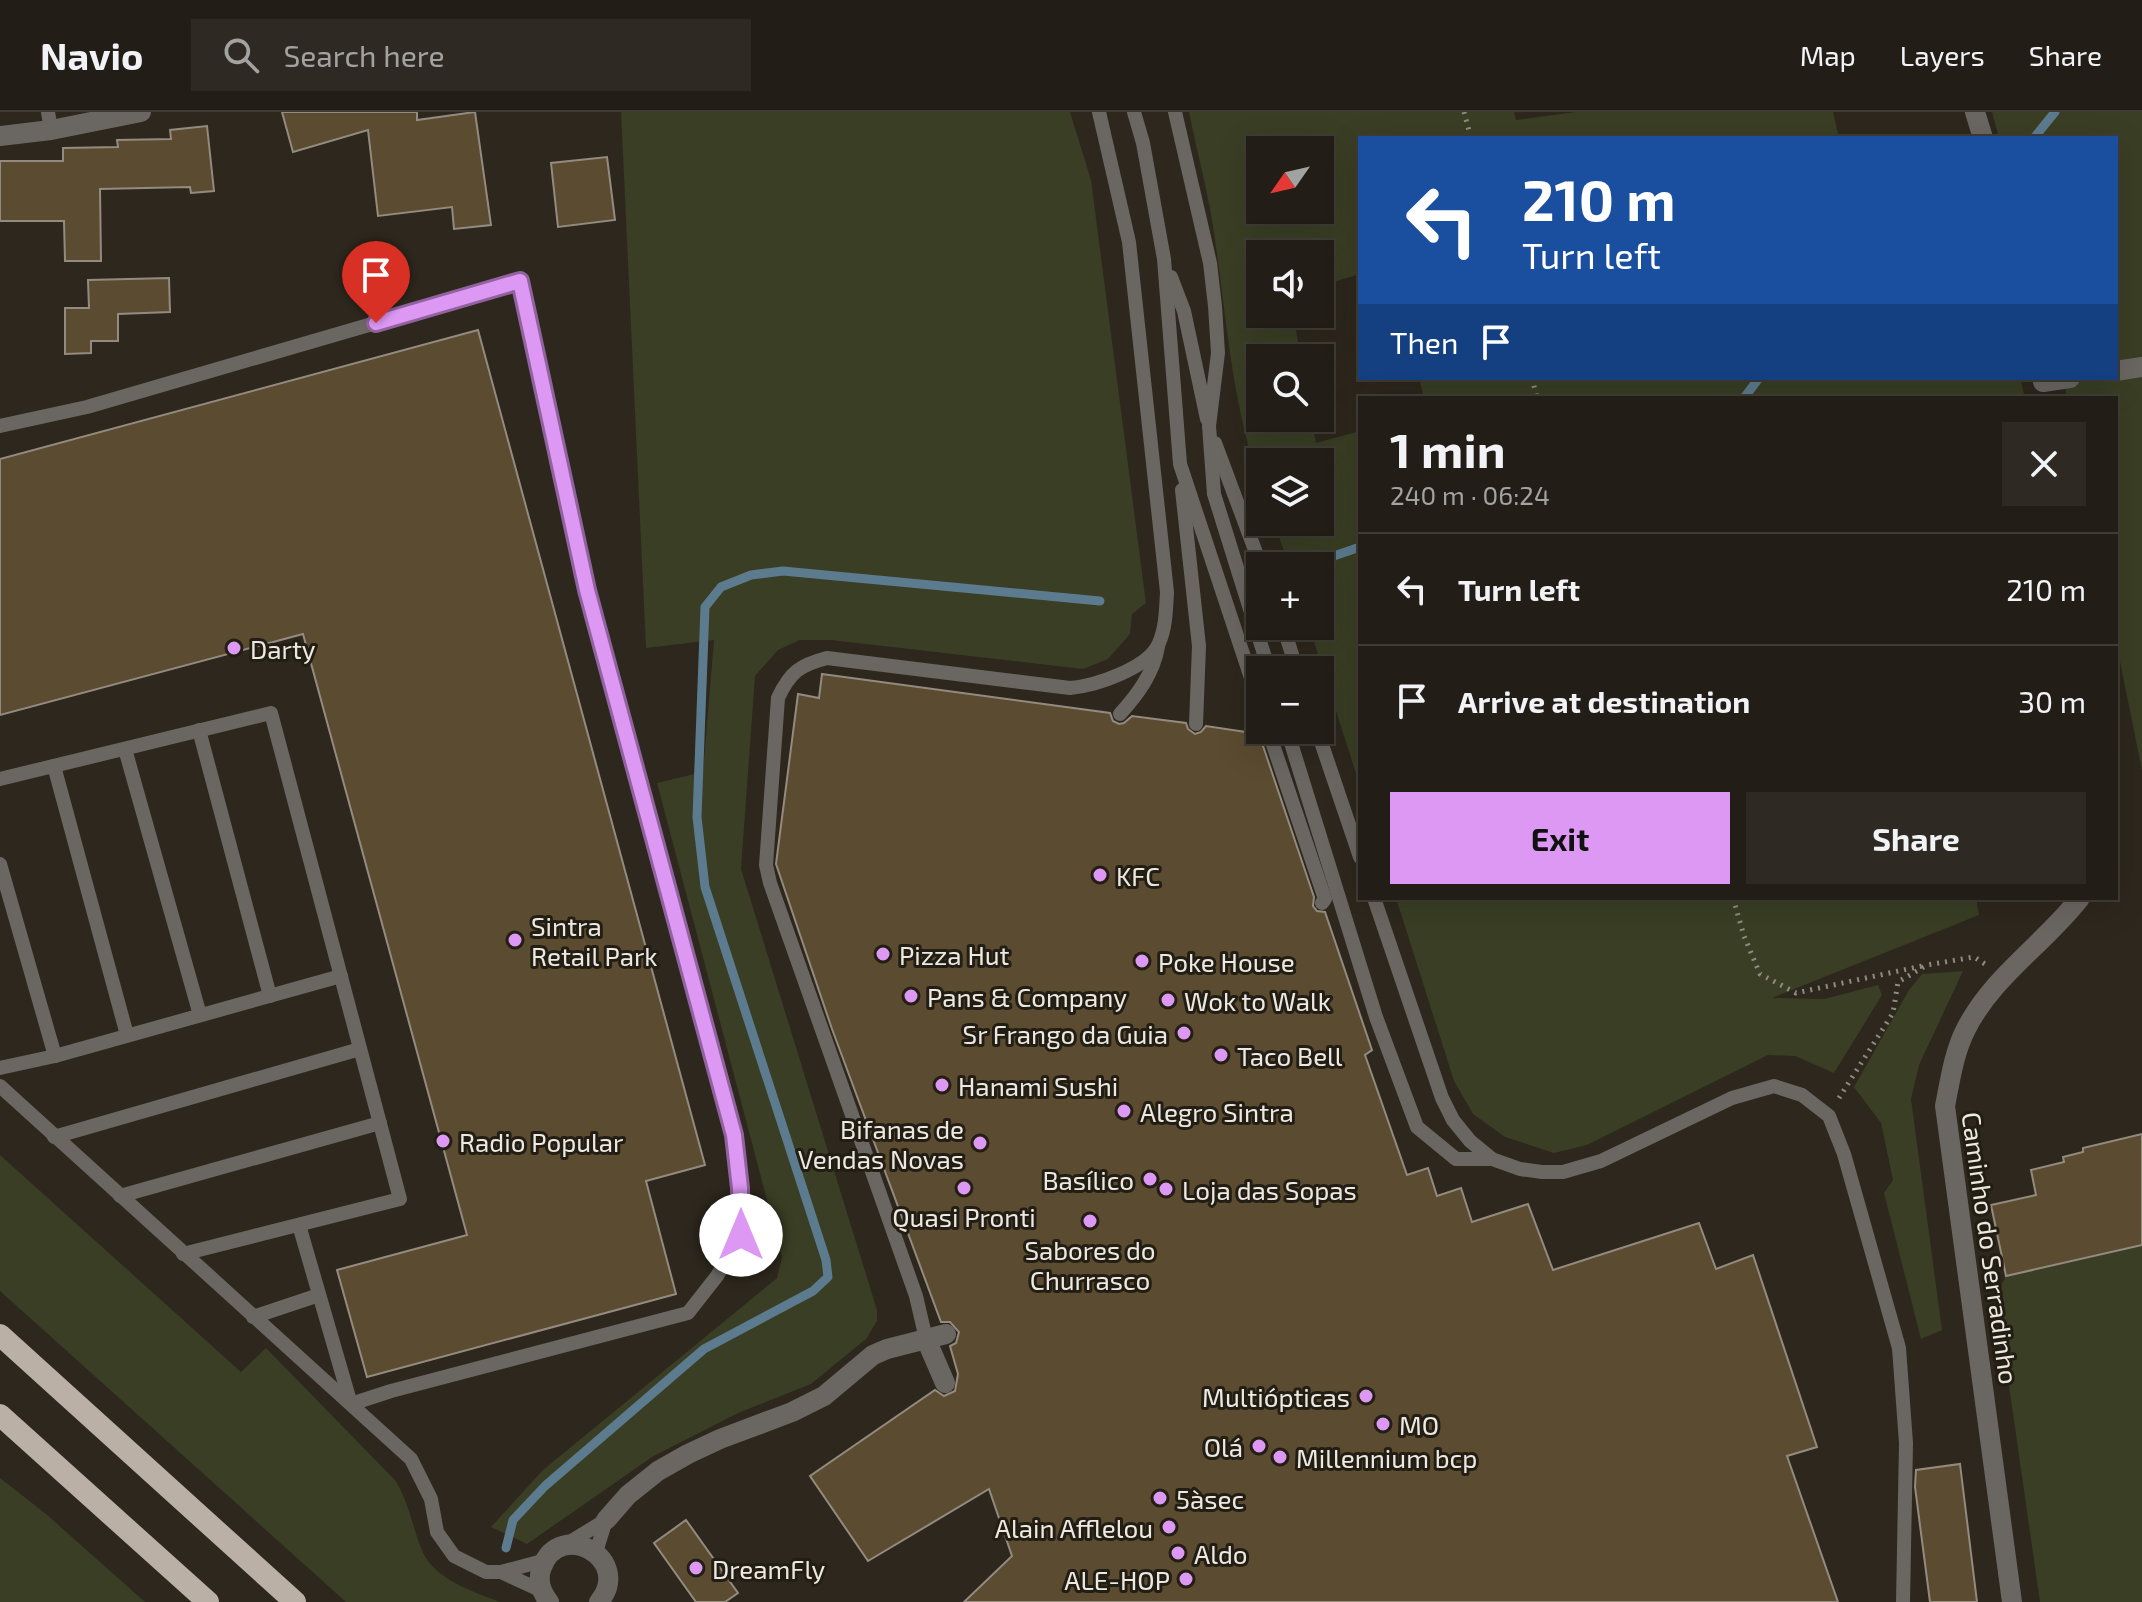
<!DOCTYPE html>
<meta charset="utf-8">
<style>
body{margin:0;font-family:"Exo 2",sans-serif;background:#2e2a23;color:#f1f3f6;height:100vh;display:flex;flex-direction:column;font-size:30px;white-space:nowrap}
*{box-sizing:border-box;margin:0}
p{font-size:26px;color:#a2a2a1}
.icon{flex:none;width:44px;height:44px;fill:none;stroke:currentColor;stroke-width:2;stroke-linecap:round;stroke-linejoin:round}
.map{position:relative;flex:1;overflow:hidden}
.side{position:absolute;left:1358px;top:284px;width:760px;height:504px;display:flex;flex-direction:column;background:#221d16;border-radius:0px;box-shadow:0 8px 32px #0002,0 0 0 2px #3f3b35}
.side>*{flex:none}
.top-card{position:absolute;left:1358px;top:24px;width:760px;height:244px;border-radius:0px;box-shadow:0 8px 32px #0002,0 0 0 2px #3f3b35;background:#1a4fa0;color:#fff;overflow:hidden}
.needle{width:52px;rotate:236deg}
.tools{position:absolute;left:1246px;top:24px;display:grid;gap:16px}
.tools a{display:grid;place-items:center;width:88px;height:88px;border-radius:0px;background:#221d16;box-shadow:0 8px 32px #0002,0 0 0 2px #3f3b35;font-size:40px}
.pin{position:absolute;display:grid;place-items:center;width:68px;height:68px;color:#fff;margin:-82px -34px;border-radius:50% 50% 50% 0;rotate:-45deg;box-shadow:0 0 8px #0007}
.pin .icon{rotate:45deg}
.me{position:absolute;width:88px;margin:-44px;rotate:0deg;stroke-linejoin:round;filter:drop-shadow(0 0 6px #0008)}
.turn{display:flex;align-items:center;gap:28px;height:168px;padding:0 32px;font-size:36px}
.turn .icon{width:104px;height:104px;stroke-width:2.5}
.turn b{display:block;font-size:56px;line-height:68px}
.then{display:flex;align-items:center;height:76px;padding:0 32px;background:#0003;gap:16px;font-size:30px}
.round{display:grid;place-items:center;flex:none;width:84px;height:84px;border-radius:0px;background:#2e2a23}
.summary{display:flex;align-items:center;justify-content:space-between;height:136px;padding:0 32px}
h1{font-size:48px;font-weight:700;line-height:60px}
.cta{display:flex;gap:16px;margin-top:auto;padding:16px 32px}
.cta a{flex:1;height:92px;border-radius:0px;background:#dd98f3;color:#111;font-size:32px;font-weight:700;line-height:92px;text-align:center}
.cta a+a{background:#2e2a23;color:#f1f3f6}
ul{padding:0;list-style:none}
li{display:flex;align-items:center;gap:24px;height:112px;padding:0 32px;border-top:2px solid #3f3b35}
li div{flex:1}
li b{display:block;font-size:30px}
li em{font-style:normal}
header{display:flex;align-items:center;gap:48px;box-sizing:border-box;height:112px;padding:0 40px;background:#221d16;border-bottom:2px solid #3f3b35}
header strong{font-size:38px}
nav{display:flex;gap:44px;margin-inline-start:auto;font-size:28px}
.search{width:560px;height:72px;background:#2e2a23;display:flex;align-items:center;gap:20px;box-sizing:border-box;padding:0 28px;border-radius:0px;color:#a2a2a1;font-size:30px}
.map>svg:first-child{display:block}
.green{fill:#393e24;fill-rule:evenodd}
.lines{fill:none;stroke-linecap:round;stroke-linejoin:round}
.stream{stroke:#5c7b8e;stroke-width:9}
.building{fill:#5b4b30;stroke:#938b7f;stroke-width:2}
.path{stroke:#908b82;stroke-width:5;stroke-dasharray:2 6;stroke-linecap:butt}
.service{stroke:#6a6662;stroke-width:14}
.minor{stroke:#6a6662;stroke-width:20}
.trunk{stroke:#bab0a6;stroke-width:22}
.route-casing{stroke:#90639e;stroke-width:20}
.route{stroke:#dd98f3;stroke-width:14}
.poi-dot{fill:#dd98f3;stroke:#231e14;stroke-width:3}
.labels{text-anchor:middle;dominant-baseline:central;stroke-width:6;stroke-linejoin:round;paint-order:stroke}
.poi-label{font-size:26px;fill:#ede9e2;stroke:#231e14;text-anchor:start}
.street-label{font-size:26px;fill:#ede9e2;stroke:#231e14}
</style>
<header>
<strong>Navio</strong>
<div class="search"><svg class="icon" aria-label="search" viewBox="0 0 24 24"><circle cx="10" cy="10" r="6"/><path d="M15 15l6 6"/></svg>Search here</div>
<nav><a>Map</a><a>Layers</a><a>Share</a></nav>
</header>
<div class="map">
<svg width="2142" height="1490" viewBox="0 0 2142 1490">
<rect width="100%" height="100%" fill="#2d271d"/>
<g class="green">
<polygon points="621,0 1070,0 1091,68 1146,491 1132,502 1130,522 1108,547 1083,557 831,528 800,528 778,538 755,564 741,757 877,1198 877,1209 866,1227 811,1272 738,1301 652,1345 527,1432 491,1415 543,1358 777,1166 782,1145 657,671 703,660 714,528 646,536"/>
<path d="M1189,0H1514L1516,8L1576,0H1833L1839,26H1360V162L1320,174V142H1260V202H1293L1301,246H1260V306H1311L1316,331L1360,319V674L1309,514H1320V454H1289L1274,410H1320V350H1260V371C1230,286 1226,196 1212,108C1206,72 1196,36 1189,0ZM1260,38H1320V98H1260Z"/>
<polygon points="1992,0 2142,0 2142,658 2116,530 2116,286 2067,286 2063,266 2116,266 2116,26 1999,26"/>
<polygon points="1419,266 2020,266 2025,286 1424,286"/>
<polygon points="1396,786 1976,786 1979,803 1772,886 1824,887 1878,873 1882,883 1834,961 1795,944 1768,943 1587,1033 1554,1041 1505,1025 1473,1002 1454,969"/>
<polygon points="1963,859 1919,953 1911,987 1942,1218 1921,1227 1884,1081 1893,1068 1881,1011 1854,975 1909,878 1922,862"/>
<path d="M0,1043L241,1260L266,1236L395,1368C409,1390 412,1414 422,1438C433,1467 474,1480 500,1490H346L0,1179Z"/>
<polygon points="2142,1133 2142,1490 2040,1490 1996,1183 2006,1164"/>
<polygon points="0,1366 46,1402 145,1490 0,1490"/>
</g>
<g class="lines">
<g class="stream">
<polyline points="2034,26 2055,0"/>
<polyline points="1744,286 1759,266"/>
<polyline points="1325,447 1360,435"/>
<polyline points="506,1436 513,1408 545,1374 704,1237 813,1179 828,1165 826,1148 705,775 697,705 705,495 721,475 751,463 783,459 1100,489"/>
</g>
</g>
<g class="building">
<polygon points="282,0 417,0 417,8 475,0 491,113 454,117 452,95 378,104 368,18 293,40"/>
<polygon points="207,14 214,79 191,81 190,75 100,77 101,149 65,149 64,109 0,109 0,49 63,49 63,36 118,35 117,28 171,27 170,18"/>
<polygon points="607,45 615,108 558,115 551,51"/>
<polygon points="169,166 170,200 118,202 118,229 91,229 91,241 65,242 65,196 89,196 88,168"/>
<polygon points="478,218 705,1053 646,1069 676,1182 367,1265 337,1158 467,1123 303,522 0,603 0,347"/>
<polygon points="822,562 1110,601 1113,609 1119,612 1124,611 1132,604 1186,611 1188,617 1195,622 1201,620 1206,614 1259,622 1314,785 1313,794 1317,799 1325,800 1372,938 1365,943 1407,1063 1428,1056 1437,1084 1461,1076 1472,1110 1528,1092 1553,1158 1699,1111 1716,1157 1753,1143 1817,1335 1787,1344 1838,1490 964,1490 1012,1444 989,1377 868,1449 810,1364 935,1278 944,1284 955,1279 958,1262 950,1234 956,1231 959,1220 950,1210 941,1210 832,917 776,752 798,582 819,586"/>
<polygon points="2142,1022 2142,1133 2006,1164 1991,1093 2036,1083 2031,1058 2064,1050 2063,1045 2083,1040 2083,1036"/>
<polygon points="1960,1352 1977,1490 1930,1490 1915,1375 1916,1358"/>
<polygon points="686,1408 738,1481 725,1490 696,1490 654,1431"/>
</g>
<g class="lines">
<g class="path">
<polyline points="1464,0 1471,26"/>
<polyline points="1532,266 1537,286"/>
<polyline points="1733,786 1744,824 1760,862 1796,881 1922,854"/>
<polyline points="1839,986 1893,901 1898,870 1927,853 1974,845 1985,852"/>
</g>
<g class="service">
<polyline points="48,0 51,18"/>
<polyline points="1134,0 1143,31 1164,147 1180,352 1260,593"/>
<polyline points="1175,0 1210,151 1215,194 1218,241 1209,314 1214,382 1269,558"/>
<polyline points="1171,165 1184,199 1207,307"/>
<polyline points="0,314 87,295 520,169 587,478 734,1023 740,1076 741,1123 717,1164 688,1201 391,1279 351,1292"/>
<polyline points="1215,331 1261,454"/>
<polyline points="1182,378 1199,534 1196,612"/>
<polyline points="1283,514 1297,558"/>
<path d="M1120,602C1138,582 1153,562 1158,535"/>
<polyline points="199,618 270,884"/>
<polyline points="1268,618 1325,787 1322,791"/>
<polyline points="1287,618 1376,905 1417,1015 1456,1047 1492,1047"/>
<polyline points="1317,618 1360,745"/>
<polyline points="125,637 200,903"/>
<polyline points="54,654 127,923"/>
<polyline points="0,667 271,601 400,1087 183,1142"/>
<polyline points="0,752 55,944"/>
<polyline points="1374,786 1442,986 1453,1008 1470,1029 1492,1047 1520,1057 1542,1060 1563,1060 1601,1049 1732,986 1774,974 1802,983 1829,1004 1844,1042 1899,1236 1906,1331 1903,1490"/>
<polyline points="0,956 55,944 341,864"/>
<polyline points="0,974 411,1347 431,1387 437,1420 454,1444 486,1460 501,1460 546,1448"/>
<polyline points="54,1025 360,937"/>
<polyline points="120,1084 380,1011"/>
<polyline points="299,1113 350,1289"/>
<polyline points="253,1205 319,1183"/>
<path d="M926,1227L916,1184L770,771L766,753L778,586C790,560 800,553 827,546L1070,576C1095,574 1149,556 1159,531C1166,515 1166,497 1167,480L1129,130L1099,0"/>
<polyline points="565,1433 606,1408"/>
<polyline points="596,1440 606,1408"/>
<polyline points="501,1460 542,1479"/>
</g>
<g class="minor">
<polyline points="1975,0 1983,26"/>
<polyline points="0,24 51,18 141,0"/>
<polyline points="2116,259 2142,255"/>
<polyline points="2043,270 2070,266"/>
<polyline points="926,1227 945,1271"/>
<polyline points="606,1408 628,1383 658,1359 688,1342 720,1327 792,1300 824,1284 873,1243 887,1237 946,1222"/>
<path d="M549,1490C541,1480 537,1467 542,1455C560,1406 634,1447 599,1490"/>
<path d="M2012,1490L1945,994C1950,969 1954,940 1966,917C1992,865 2045,831 2080,786"/>
</g>
<g class="trunk">
<polyline points="0,1223 295,1490"/>
<polyline points="0,1303 208,1490"/>
</g>
</g>
<g class="lines">
<defs>
<polyline id="route" points="376,211 520,169 587,478 734,1023 740,1076 741,1123"/>
</defs>
<use href="#route" class="route-casing"/>
<use href="#route" class="route"/>
</g>
<g class="poi-dot">
<circle cx="234" cy="536" r="8"/>
<circle cx="1100" cy="763" r="8"/>
<circle cx="515" cy="828" r="8"/>
<circle cx="883" cy="842" r="8"/>
<circle cx="1142" cy="849" r="8"/>
<circle cx="911" cy="884" r="8"/>
<circle cx="1168" cy="888" r="8"/>
<circle cx="1184" cy="921" r="8"/>
<circle cx="1221" cy="943" r="8"/>
<circle cx="942" cy="973" r="8"/>
<circle cx="1124" cy="999" r="8"/>
<circle cx="443" cy="1029" r="8"/>
<circle cx="980" cy="1031" r="8"/>
<circle cx="1150" cy="1067" r="8"/>
<circle cx="964" cy="1076" r="8"/>
<circle cx="1166" cy="1077" r="8"/>
<circle cx="1090" cy="1109" r="8"/>
<circle cx="1366" cy="1284" r="8"/>
<circle cx="1383" cy="1312" r="8"/>
<circle cx="1259" cy="1334" r="8"/>
<circle cx="1280" cy="1345" r="8"/>
<circle cx="1160" cy="1386" r="8"/>
<circle cx="1169" cy="1415" r="8"/>
<circle cx="1178" cy="1441" r="8"/>
<circle cx="696" cy="1456" r="8"/>
<circle cx="1186" cy="1467" r="8"/>
</g>
<g class="labels">
<g class="poi-label">
<text x="250" y="536">Darty</text>
<text x="1116" y="763">KFC</text>
<text x="531" y="813">Sintra<tspan x="531" dy="30">Retail Park</tspan></text>
<text x="899" y="842">Pizza Hut</text>
<text x="1158" y="849">Poke House</text>
<text x="927" y="884">Pans &amp; Company</text>
<text x="1184" y="888">Wok to Walk</text>
<text x="1168" y="921" text-anchor="end">Sr Frango da Guia</text>
<text x="1237" y="943">Taco Bell</text>
<text x="958" y="973">Hanami Sushi</text>
<text x="1140" y="999">Alegro Sintra</text>
<text x="964" y="1016" text-anchor="end">Bifanas de<tspan x="964" dy="30">Vendas Novas</tspan></text>
<text x="459" y="1029">Radio Popular</text>
<text x="1134" y="1067" text-anchor="end">Basílico</text>
<text x="1182" y="1077">Loja das Sopas</text>
<text x="964" y="1104" text-anchor="middle">Quasi Pronti</text>
<text x="1090" y="1137" text-anchor="middle">Sabores do<tspan x="1090" dy="30">Churrasco</tspan></text>
<text x="1350" y="1284" text-anchor="end">Multiópticas</text>
<text x="1399" y="1312">MO</text>
<text x="1243" y="1334" text-anchor="end">Olá</text>
<text x="1296" y="1345">Millennium bcp</text>
<text x="1176" y="1386">5àsec</text>
<text x="1153" y="1415" text-anchor="end">Alain Afflelou</text>
<text x="1194" y="1441">Aldo</text>
<text x="712" y="1456">DreamFly</text>
<text x="1170" y="1467" text-anchor="end">ALE-HOP</text>
</g>
<g class="street-label">
<text transform="translate(1991 1136) rotate(82)">Caminho do Serradinho</text>
</g>
</g>
</svg>
<div class="tools">
<a><svg class="needle" viewBox="-14 -14 28 28"><path d="M0-13l5 13h-10z" fill="#e53935"/><path d="M0 13l5-13h-10z" fill="#a2a2a1"/></svg></a>
<a><svg class="icon" aria-label="sound" viewBox="0 0 24 24"><path d="M4 9h4l5-4v14l-5-4H4zM17 9q2 3 0 6"/></svg></a>
<a><svg class="icon" aria-label="search" viewBox="0 0 24 24"><circle cx="10" cy="10" r="6"/><path d="M15 15l6 6"/></svg></a>
<a><svg class="icon" aria-label="layers" viewBox="0 0 24 24"><path d="M12 4l9 5-9 5-9-5zM3 14l9 5 9-5"/></svg></a>
<a>+</a>
<a>−</a>
</div>
<div class="pin" style="left:376px;top:211px;background:#d93025"><svg class="icon" aria-label="arrive" viewBox="0 0 24 24"><path d="M6 21V4h12l-3 4 3 4H6"/></svg></div>
<svg class="me" style="left:741px;top:1123px" viewBox="-20 -20 40 40"><circle r="19" fill="#fff"/><path d="M0-13L10 11 0 6-10 11z" fill="#dd98f3"/></svg>
<div class="top-card">
<div class="turn"><svg class="icon" aria-label="left" viewBox="0 0 24 24"><path d="M17 20v-9H6M10 6l-5 5 5 5"/></svg><div><b>210 m</b>Turn left</div></div>
<div class="then">Then<svg class="icon" aria-label="arrive" viewBox="0 0 24 24"><path d="M6 21V4h12l-3 4 3 4H6"/></svg></div>
</div>
<section class="side">
<div class="summary"><div><h1>1 min</h1><p>240 m · 06:24</p></div><a class="round"><svg class="icon" aria-label="close" viewBox="0 0 24 24"><path d="M6 6l12 12M18 6L6 18"/></svg></a></div>
<ul>
<li><svg class="icon" aria-label="left" viewBox="0 0 24 24"><path d="M17 20v-9H6M10 6l-5 5 5 5"/></svg><div><b>Turn left</b></div><em>210 m</em></li>
<li><svg class="icon" aria-label="arrive" viewBox="0 0 24 24"><path d="M6 21V4h12l-3 4 3 4H6"/></svg><div><b>Arrive at destination</b></div><em>30 m</em></li>
</ul>
<div class="cta"><a>Exit</a><a>Share</a></div>
</section>
</div>
